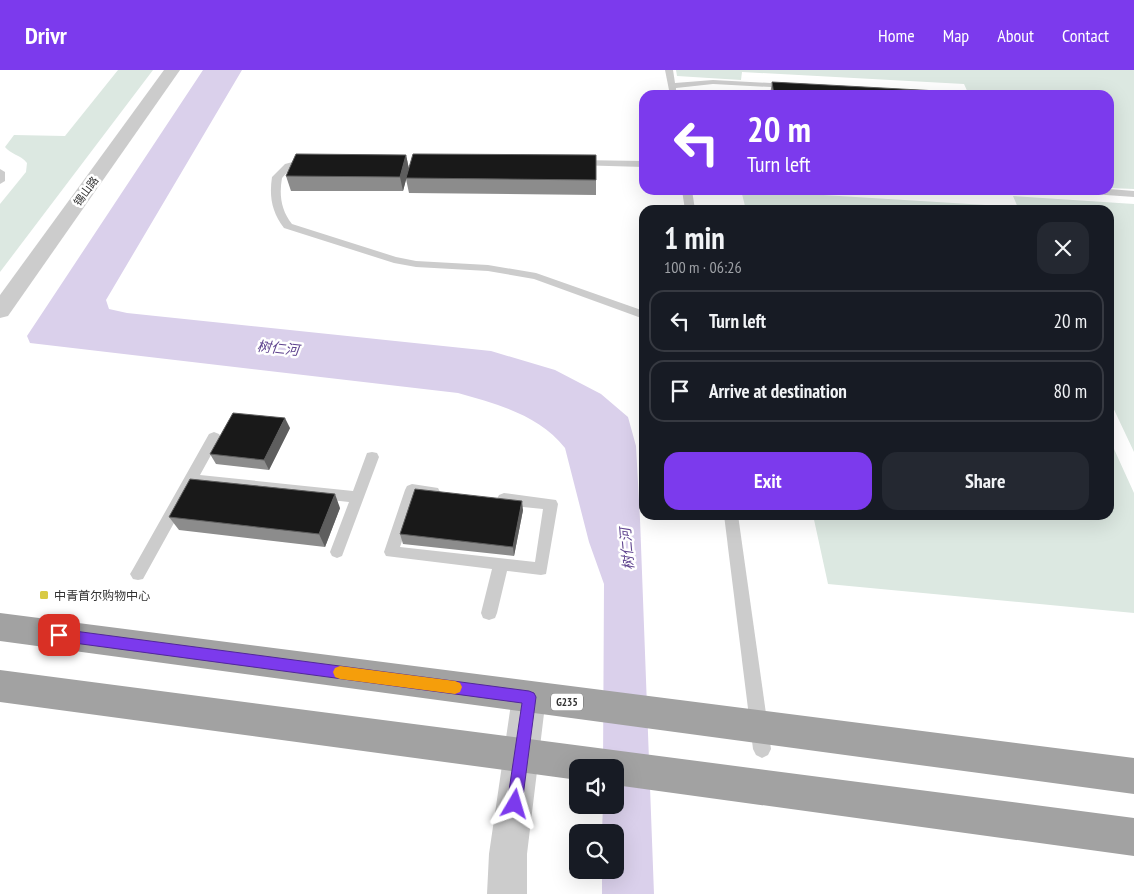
<!DOCTYPE html>
<meta charset="utf-8">
<style>
body{margin:0;font-family:"PT Sans Narrow","Noto Sans SC",sans-serif;background:#242831;color:#f1f3f6;height:100vh;display:flex;flex-direction:column;font-size:19px;white-space:nowrap}
*{box-sizing:border-box;margin:0}
p{font-size:16px;color:#9ea1a6}
.icon{flex:none;width:28px;height:28px;fill:none;stroke:currentColor;stroke-width:2;stroke-linecap:round;stroke-linejoin:round}
.map{position:relative;flex:1;overflow:hidden}
.side{position:absolute;left:639px;top:135px;width:475px;height:315px;display:flex;flex-direction:column;background:#171b24;border-radius:15px;box-shadow:0 5px 20px #0002}
.side>*{flex:none}
.guide{position:absolute;left:639px;top:20px;width:475px;height:105px;border-radius:15px;box-shadow:0 5px 20px #0002;background:#7c3aed;color:#fff;overflow:hidden}
.fabs{position:absolute;left:569px;top:689px;display:grid;gap:10px}
.fabs a{display:grid;place-items:center;width:55px;height:55px;border-radius:10px;background:#171b24;box-shadow:0 5px 20px #0002;font-size:25px}
.pin{position:absolute;display:grid;place-items:center;width:42px;height:42px;color:#fff;margin:-21px;border-radius:10px;box-shadow:0 2px 8px #0006}
.me{position:absolute;width:55px;margin:-28px;rotate:7deg;stroke-linejoin:round;filter:drop-shadow(0 0 4px #0008)}
.turn{display:flex;align-items:center;gap:18px;height:105px;padding:0 25px;font-size:22px}
.turn .icon{width:65px;height:65px;stroke-width:2.5}
.turn b{display:block;font-size:35px;line-height:42px}
.round{display:grid;place-items:center;flex:none;width:52px;height:52px;border-radius:15px;background:#242831}
.headline{display:flex;align-items:center;justify-content:space-between;height:85px;padding:0 25px}
h1{font-size:30px;font-weight:700;line-height:38px}
.cta{display:flex;gap:10px;margin-top:auto;padding:10px 25px}
.cta a{flex:1;height:58px;border-radius:15px;background:#7c3aed;color:#fff;font-size:20px;font-weight:700;line-height:58px;text-align:center}
.cta a+a{background:#242831;color:#f1f3f6}
ul{padding:0;list-style:none}
li{display:flex;align-items:center;gap:15px;height:62px;margin:0 10px 8px;padding:0 15px;border:2px solid #363941;border-radius:15px}
li div{flex:1}
li b{display:block;font-size:19px}
li em{font-style:normal}
header{display:flex;align-items:center;gap:30px;box-sizing:border-box;height:70px;padding:0 25px;background:#7c3aed;color:#fff}
header strong{font-size:24px}
nav{display:flex;gap:28px;margin-inline-start:auto;font-size:18px}
.map>svg:first-child{display:block}
.green{fill:#dce8e1}
.water{fill:#dad0eb}
.lines{fill:none;stroke-linecap:round;stroke-linejoin:round}
.service{fill:#ccc;fill-rule:evenodd}
.minor{fill:#ccc;fill-rule:evenodd}
.tertiary{fill:#ccc;fill-rule:evenodd}
.trunk{fill:#a2a2a2;fill-rule:evenodd}
.wall{fill:#8c8c8c}
.shaded-wall{fill:#5e5e5e}
.building{fill:#191919;stroke:#5e5e5e}
.route{fill:#7c3aed;stroke:#51269a}
.slow{fill:#f59e0b}
.poi-dot{fill:#d8ca45;stroke:#fff;stroke-width:2}
.labels{text-anchor:middle;dominant-baseline:central;stroke-width:5;stroke-linejoin:round;paint-order:stroke}
.far-street-label{font-size:11px;fill:#323232;stroke:#fff}
.shield{fill:#fff;stroke:#707070;stroke-width:1}
.shield-label{font-size:11px;font-weight:bold;fill:#323232}
.poi-label{font-size:12px;fill:#323232;stroke:#fff;text-anchor:start}
.water-label{font-size:14px;font-style:italic;fill:#60458f;stroke:#fff}
</style>
<header>
<strong>Drivr</strong>
<nav><a>Home</a><a>Map</a><a>About</a><a>Contact</a></nav>
</header>
<div class="map">
<svg width="1134" height="824" viewBox="0 0 1134 824">
<rect width="100%" height="100%" fill="#fff"/>
<g class="green">
<path d="M118,0H153L0,202V134L26,102L27,93C21,85 10,84 5,77L14,65L65,66Z"/>
<polygon points="676,0 1134,0 1134,119 1109,118 1109,25 969,25 964,14 742,2 741,10 677,6"/>
<polygon points="741,120 1002,136 1004,140 746,140"/>
<polygon points="1013,126 1134,134 1134,382 1109,329 1109,140 1019,140"/>
<polygon points="1109,368 1134,423 1134,543 828,514 813,445 1109,445"/>
</g>
<path class="water" d="M203,0H242L106,230L109,239L127,243L491,281L555,300L601,324L628,347L636,376L640,449L654,824H602V800H615V762H602L603,735H615V698L603,697L604,514L589,472L565,378C539,345 497,334 458,323L30,273L27,266Z"/>
<g class="lines">
<g class="service">
<polygon points="665,0 673,0 675,13 713,10 789,14 793,16 789,18 713,14 676,18 676,25 670,25"/>
<path d="M308,88L313,91L311,93L291,98L282,108C279,125 281,140 292,154L396,187L416,191L488,195L536,203L644,241V249L534,209L488,201L416,197L394,193L284,158C272,142 269,127 272,107L285,94Z"/>
<polygon points="577,90 644,91 644,97 574,95 572,93"/>
<polygon points="0,99 5,102 5,111 0,114"/>
<polygon points="1109,119 1134,121 1134,127 1078,123 1073,120"/>
<polygon points="682,120 692,120 695,140 685,140"/>
<polygon points="214,362 219,364 221,367 200,405 353,421 367,383 372,382 377,383 379,387 342,486 337,488 332,486 330,482 349,432 195,415 143,509 138,510 133,509 130,504 133,499 209,364"/>
<polygon points="412,414 438,418 440,422 438,426 433,428 417,426 400,477 535,492 543,439 504,435 499,433 497,429 499,425 504,423 556,430 558,434 546,504 541,505 507,501 497,543 495,548 489,550 483,548 481,543 492,499 386,486 384,482 405,420 407,416"/>
<polygon points="724,445 738,445 771,679 768,685 762,688 756,685 753,679"/>
</g>
<polygon class="minor" points="164,0 180,0 8,246 0,248 0,225"/>
<polygon class="tertiary" points="529,611 541,616 546,627 527,784 527,824 487,824 489,784 512,627 517,616"/>
<g class="trunk">
<polygon points="0,543 1134,688 1134,724 0,571"/>
<polygon points="0,600 1134,748 1134,786 615,715 615,698 578,698 578,710 0,632"/>
</g>
</g>
<g class="wall">
<polygon points="772,12 976,25 770,25"/>
<polygon points="406,85 409,99 596,110 596,125 409,123 406,109 403,121 291,121 286,106"/>
<polygon points="290,358 269,400 216,394 210,384"/>
<polygon points="340,438 325,477 179,460 169,447"/>
<polygon points="523,440 514,486 403,474 400,464"/>
</g>
<g class="shaded-wall">
<polygon points="406,85 409,99 403,121 400,107"/>
<polygon points="285,348 290,358 269,400 264,390"/>
<polygon points="335,424 340,438 325,477 319,464"/>
<polygon points="522,431 523,440 514,486 513,477"/>
</g>
<g class="building">
<polygon points="772,12 975,23 976,25 774,25"/>
<polygon points="296,84 406,85 400,107 286,106"/>
<polygon points="413,84 596,85 596,110 406,108"/>
<polygon points="233,343 285,348 264,390 210,384"/>
<polygon points="190,409 335,424 319,464 169,447"/>
<polygon points="415,419 522,431 513,477 400,464"/>
</g>
<polygon class="route" points="59,559 529,621 534,623 536,627 522,734 520,739 515,742 510,739 507,734 522,633 59,571 54,569 52,565 54,561"/>
<polygon class="slow" points="340,596 455,611 460,613 462,617 460,622 455,624 340,609 335,607 333,602 335,598"/>
<rect class="poi-dot" x="39" y="520" width="10" height="10" rx="2.5"/>
<g class="labels">
<g class="far-street-label">
<text transform="translate(86 121) rotate(-54)">锡山路</text>
</g>
<rect class="shield" x="551" y="623.5" width="32" height="17" rx="4"/>
<g class="shield-label">
<text x="567" y="632">G235</text>
</g>
<g class="poi-label">
<text x="54" y="525">中青首尔购物中心</text>
</g>
<g class="water-label">
<text transform="translate(278 278) rotate(6)">树仁河</text>
<text transform="translate(627 479) rotate(-95)">树仁河</text>
</g>
</g>
</svg>
<div class="fabs">
<a><svg class="icon" aria-label="sound" viewBox="0 0 24 24"><path d="M4 9h4l5-4v14l-5-4H4zM17 9q2 3 0 6"/></svg></a>
<a><svg class="icon" aria-label="search" viewBox="0 0 24 24"><circle cx="10" cy="10" r="6"/><path d="M15 15l6 6"/></svg></a>
</div>
<div class="pin" style="left:59px;top:565px;background:#d93025"><svg class="icon" aria-label="arrive" viewBox="0 0 24 24"><path d="M6 21V4h12l-3 4 3 4H6"/></svg></div>
<svg class="me" style="left:515px;top:734px" viewBox="-20 -20 40 40"><path d="M0-17L14 15 0 8-14 15z" fill="#7c3aed" stroke="#fff" stroke-width="4"/></svg>
<div class="guide">
<div class="turn"><svg class="icon" aria-label="left" viewBox="0 0 24 24"><path d="M17 20v-9H6M10 6l-5 5 5 5"/></svg><div><b>20 m</b>Turn left</div></div>
</div>
<section class="side">
<div class="headline"><div><h1>1 min</h1><p>100 m · 06:26</p></div><a class="round"><svg class="icon" aria-label="close" viewBox="0 0 24 24"><path d="M6 6l12 12M18 6L6 18"/></svg></a></div>
<ul>
<li><svg class="icon" aria-label="left" viewBox="0 0 24 24"><path d="M17 20v-9H6M10 6l-5 5 5 5"/></svg><div><b>Turn left</b></div><em>20 m</em></li>
<li><svg class="icon" aria-label="arrive" viewBox="0 0 24 24"><path d="M6 21V4h12l-3 4 3 4H6"/></svg><div><b>Arrive at destination</b></div><em>80 m</em></li>
</ul>
<div class="cta"><a>Exit</a><a>Share</a></div>
</section>
</div>
